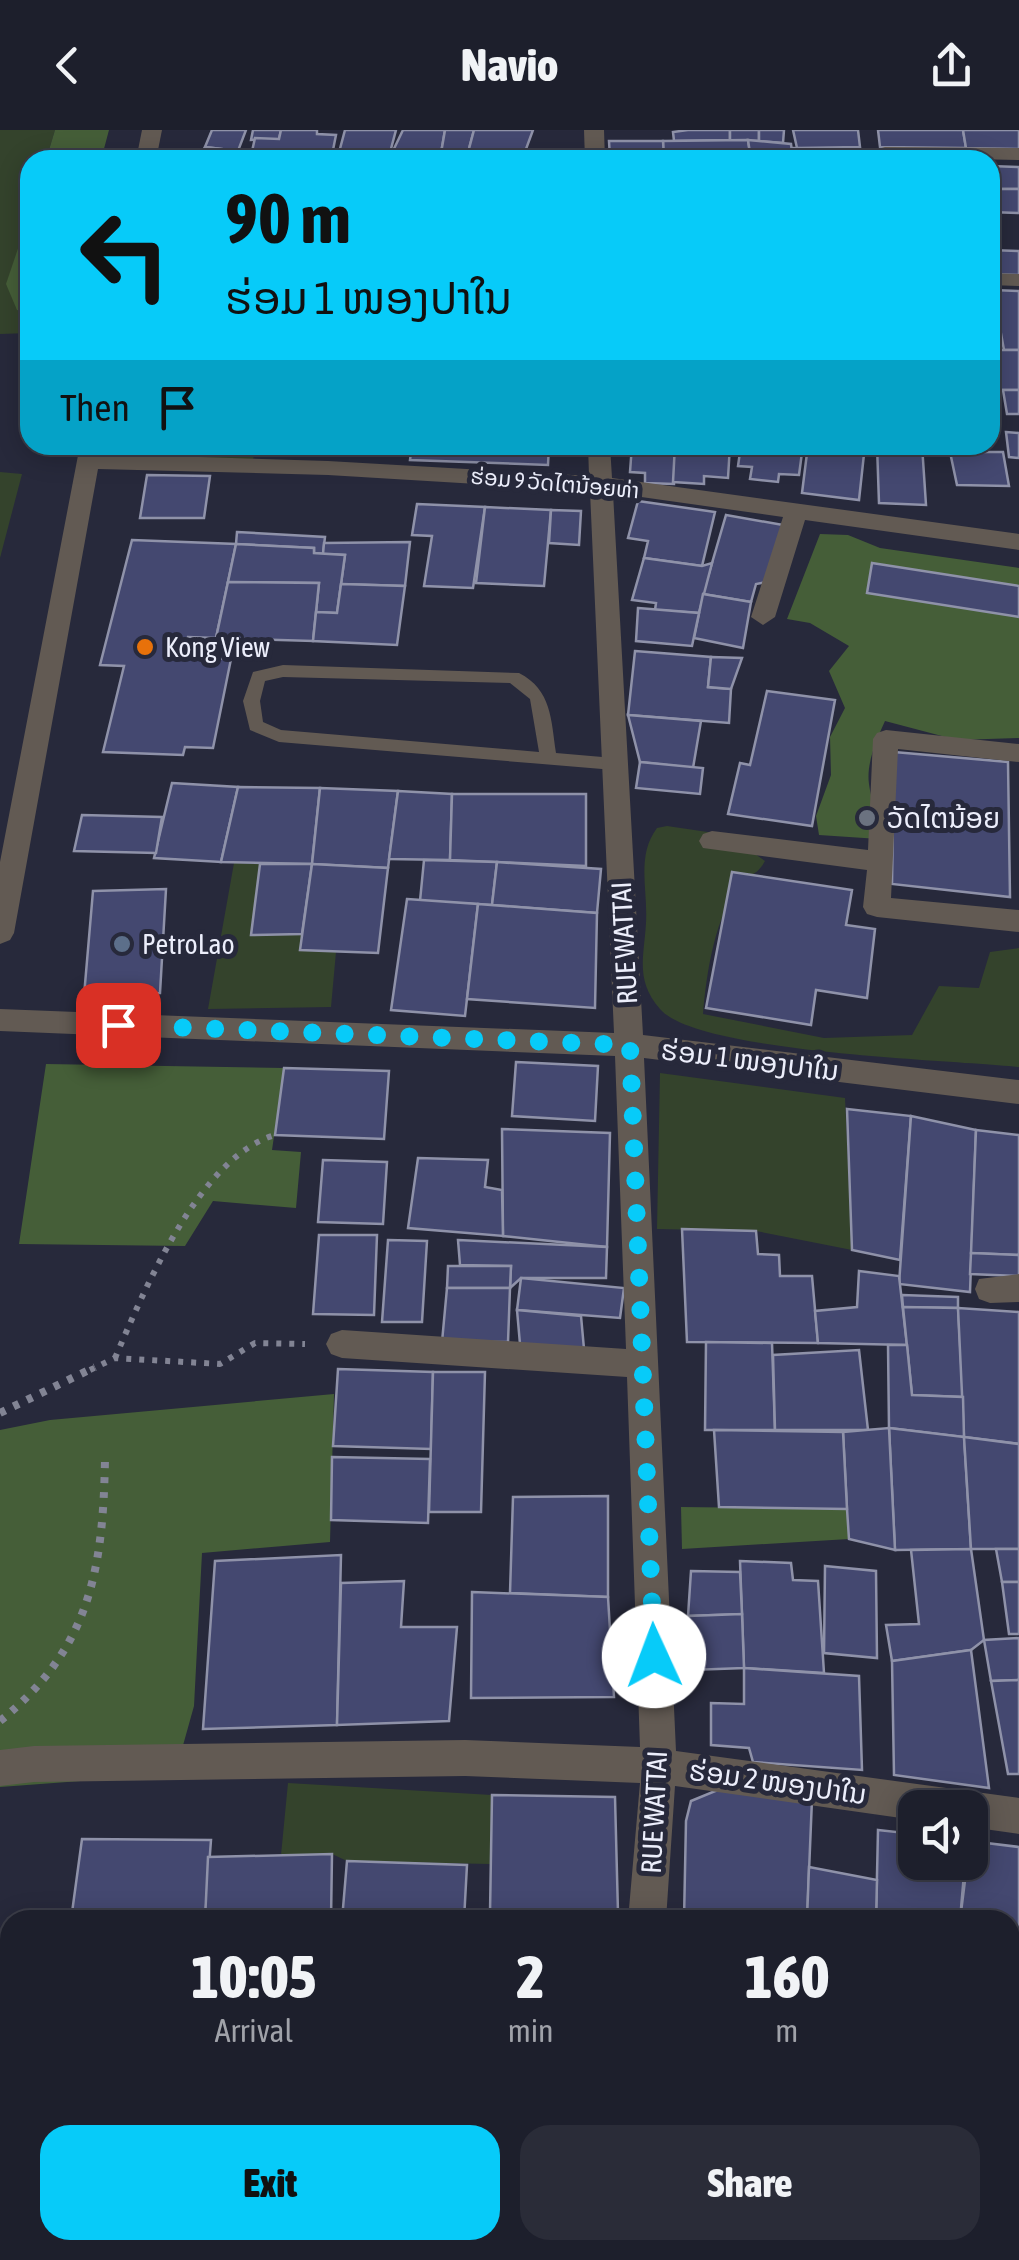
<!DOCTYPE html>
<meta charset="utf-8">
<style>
body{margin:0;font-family:"Asap Condensed","Noto Sans Lao",sans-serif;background:#2a2c38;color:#f1f3f6;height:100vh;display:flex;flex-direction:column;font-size:38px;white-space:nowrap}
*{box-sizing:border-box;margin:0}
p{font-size:32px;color:#a0a2a9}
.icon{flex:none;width:55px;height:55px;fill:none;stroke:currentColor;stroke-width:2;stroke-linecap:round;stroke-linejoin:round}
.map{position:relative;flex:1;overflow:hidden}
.side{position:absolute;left:0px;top:1780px;width:1020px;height:350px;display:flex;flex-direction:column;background:#1d1f2c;border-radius:30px 30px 0 0;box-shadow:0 5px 25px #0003,0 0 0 2px #3b3d48}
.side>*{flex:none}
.hud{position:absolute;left:20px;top:20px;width:980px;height:305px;border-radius:30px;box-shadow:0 5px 25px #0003,0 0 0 2px #3b3d48;background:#07cbf9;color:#111;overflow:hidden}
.fabs{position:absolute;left:898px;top:1660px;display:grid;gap:20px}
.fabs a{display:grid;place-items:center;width:90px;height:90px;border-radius:20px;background:#1d1f2c;box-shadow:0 5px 25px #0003,0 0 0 2px #3b3d48;font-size:50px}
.pin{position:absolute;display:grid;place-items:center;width:85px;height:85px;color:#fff;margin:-42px;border-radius:20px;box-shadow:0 5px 15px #0006}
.me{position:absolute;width:110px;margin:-55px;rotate:358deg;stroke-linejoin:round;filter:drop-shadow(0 0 8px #0008)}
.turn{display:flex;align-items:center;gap:35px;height:210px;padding:0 40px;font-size:45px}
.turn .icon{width:130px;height:130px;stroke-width:2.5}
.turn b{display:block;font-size:70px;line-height:85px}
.then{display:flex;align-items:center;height:95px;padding:0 40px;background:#0003;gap:20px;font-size:38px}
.eta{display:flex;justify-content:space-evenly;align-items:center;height:170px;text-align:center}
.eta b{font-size:60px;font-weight:800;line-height:70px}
.action{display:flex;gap:20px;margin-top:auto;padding:20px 40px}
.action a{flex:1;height:115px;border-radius:30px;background:#07cbf9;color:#111;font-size:40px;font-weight:800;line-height:115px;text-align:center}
.action a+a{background:#2a2c38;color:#f1f3f6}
header{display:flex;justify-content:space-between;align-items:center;height:130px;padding:0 40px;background:#1d1f2c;font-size:45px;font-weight:800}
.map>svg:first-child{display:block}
.green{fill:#34432c}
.forest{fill:#455e38}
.building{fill:#444870;stroke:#8f92a9;stroke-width:2.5}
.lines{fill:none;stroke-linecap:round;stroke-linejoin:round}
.path-far1{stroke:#828494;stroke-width:6;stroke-dasharray:5 8;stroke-linecap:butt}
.path{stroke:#828494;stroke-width:8;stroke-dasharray:6 9;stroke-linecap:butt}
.service{fill:#625a53;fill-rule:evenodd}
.minor{fill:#625a53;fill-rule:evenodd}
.route{stroke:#07cbf9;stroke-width:18;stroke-dasharray:0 32.4}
.food-dot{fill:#e8710a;stroke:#27293b;stroke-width:4}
.worship-dot{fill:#6b7280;stroke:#27293b;stroke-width:4}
.service-dot{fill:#5c6f8a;stroke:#27293b;stroke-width:4}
.labels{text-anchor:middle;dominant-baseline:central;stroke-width:10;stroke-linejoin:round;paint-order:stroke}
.far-street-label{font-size:22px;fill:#eceefb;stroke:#27293b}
.poi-label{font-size:28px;fill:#eceefb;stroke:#27293b;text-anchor:start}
.street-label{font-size:28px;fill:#eceefb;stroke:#27293b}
</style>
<header><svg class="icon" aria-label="back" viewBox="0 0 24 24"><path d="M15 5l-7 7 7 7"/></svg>Navio<svg class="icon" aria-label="share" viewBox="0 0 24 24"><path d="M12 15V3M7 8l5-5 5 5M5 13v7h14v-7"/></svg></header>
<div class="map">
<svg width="1019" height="2130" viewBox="0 0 1019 2130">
<rect width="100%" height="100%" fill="#27293b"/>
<g class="green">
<path d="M0,0H55L46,30H30C30,81 21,129 17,180L30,187V203L0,204Z"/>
<polygon points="122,315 258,315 253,329 120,328"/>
<polygon points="0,342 22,344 0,428"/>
<path d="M667,696L728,705L765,731C757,745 752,743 743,752C715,781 706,846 703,884L824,908L912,905L939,856L979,858L990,822L1019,818V937C953,930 697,923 660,879C635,850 644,828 646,793C648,759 636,726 657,698Z"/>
<polygon points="234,733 260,734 251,805 302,804 300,820 336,822 331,877 208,879"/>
<polygon points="660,943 845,968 852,1120 756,1101 657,1099"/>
<polygon points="288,1653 492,1665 490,1734 347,1731 332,1724 281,1725"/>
<polygon points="308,2120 516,2120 514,2130 307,2130"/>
<polygon points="878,2120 976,2120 976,2130 877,2130"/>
</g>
<g class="forest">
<polygon points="55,0 109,0 101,30 46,30"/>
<polygon points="30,83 30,187 17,180 6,154"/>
<path d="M820,404L848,405L880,418L1019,438V608L957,610L885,591C877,609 866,633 869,654C872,676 879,684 879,709L819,705L816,686L831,645L830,607L845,578L829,541L849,516L810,493L787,489Z"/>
<polygon points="46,934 284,938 272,1020 301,1022 296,1078 213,1071 185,1116 19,1114"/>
<polygon points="334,1264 330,1412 202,1423 194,1576 175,1644 0,1657 0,1300 50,1290"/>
<polygon points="681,1377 847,1379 849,1409 682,1419"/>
</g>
<g class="building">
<polygon points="212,0 246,0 238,21 205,17"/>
<polygon points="253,0 281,0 279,9 251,10"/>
<polygon points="281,0 317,0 317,4 336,5 331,30 250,30 255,8 279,9"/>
<polygon points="345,0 396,0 388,30 337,30"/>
<polygon points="403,0 445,0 440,29 390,27"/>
<polygon points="445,0 474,0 466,30 440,29"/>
<polygon points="474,0 533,0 522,30 466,30"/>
<polygon points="688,0 730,0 730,10 674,11 673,2"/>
<polygon points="730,0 759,0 759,11 730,10"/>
<polygon points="759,0 784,0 783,13 759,11"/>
<polygon points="793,0 858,0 860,17 797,18"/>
<polygon points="878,0 963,0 966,18 880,17"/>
<polygon points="963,0 1019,0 1019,19 966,18"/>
<polygon points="748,10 751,30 663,30 663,11"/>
<polygon points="748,10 791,14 793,30 751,30"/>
<polygon points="609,11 663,11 664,28 610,28"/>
<polygon points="205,17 238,21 248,22 244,30 199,30"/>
<polygon points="792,18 831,19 832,30 793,30"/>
<polygon points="541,23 583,23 583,30 540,30"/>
<polygon points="990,36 1019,37 1019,59 990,59"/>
<polygon points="990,59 1019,59 1019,83 990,82"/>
<polygon points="990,120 1019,121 1019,145 990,144"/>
<polygon points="993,160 1019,161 1019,220 1004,220"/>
<rect x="990" y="220" width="29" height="40"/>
<polygon points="1003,260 1019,260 1019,284 1007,284"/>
<polygon points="1006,302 1019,303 1019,328 1009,327"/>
<polygon points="412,315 549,315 548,335 410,330"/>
<polygon points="632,315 675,315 674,354 645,353 645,343 630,342"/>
<polygon points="675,315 730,315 728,348 704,346 704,354 673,352"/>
<polygon points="741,315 803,315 799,345 779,344 778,352 750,349 752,337 738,336"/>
<polygon points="808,315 865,315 859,370 802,363"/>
<polygon points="877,315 922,315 926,375 879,373"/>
<polygon points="950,322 1003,322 1009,356 957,355"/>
<polygon points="147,345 210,346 204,388 140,388"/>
<polygon points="638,371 715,382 702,436 644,428 648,411 628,408"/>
<polygon points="417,374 485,377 473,458 424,456 432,406 412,405"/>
<polygon points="485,377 551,380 544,456 476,453"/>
<polygon points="551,380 581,381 579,415 549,413"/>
<polygon points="726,385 783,395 767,452 756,454 751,472 703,464"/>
<polygon points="237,402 325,407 323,424 314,423 314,418 236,414"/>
<polygon points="132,410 236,414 216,508 188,507 183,527 231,529 213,618 185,617 183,625 103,622 124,536 100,535"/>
<polygon points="410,412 405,456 341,454 345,425 323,424 324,413"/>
<polygon points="236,414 314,418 314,423 345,425 337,483 316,482 319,453 228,452"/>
<polygon points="644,428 702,436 712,433 699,483 655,480 656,473 632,470"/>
<polygon points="872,433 1019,456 1019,487 867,463"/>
<polygon points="228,452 319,453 313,511 216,508"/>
<polygon points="341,454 405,456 397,515 313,511 316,482 337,483"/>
<polygon points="703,464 751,472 743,518 694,508"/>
<polygon points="638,478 699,483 692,516 636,511"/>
<polygon points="635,521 711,527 708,557 731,559 729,593 628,585"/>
<polygon points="711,527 742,528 731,559 708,557"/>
<polygon points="767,561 835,570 812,696 728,684 740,633 750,635"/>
<polygon points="628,585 701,591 693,638 640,632"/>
<polygon points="894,622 1008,632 1010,767 892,754"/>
<polygon points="640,632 703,638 700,664 636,658"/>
<polygon points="172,653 238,657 221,732 154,728"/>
<polygon points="238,657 320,658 312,734 221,732"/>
<polygon points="320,658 398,661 388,738 312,734"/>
<polygon points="398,661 452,664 450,730 389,729"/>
<polygon points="452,664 586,664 586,736 450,730"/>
<polygon points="82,685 162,687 156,723 74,721"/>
<polygon points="424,730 497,732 492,775 420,771"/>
<polygon points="497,732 601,739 597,783 492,775"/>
<polygon points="260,734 312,734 302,804 251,805"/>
<polygon points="312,734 388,738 378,823 300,820"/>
<polygon points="732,742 852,760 846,795 875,799 867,868 816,860 811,895 706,878"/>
<polygon points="166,759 160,863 84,866 93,761"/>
<polygon points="407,769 478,774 465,886 391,880"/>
<polygon points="478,774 597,783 595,878 467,869"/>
<polygon points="516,932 598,936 595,991 512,986"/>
<polygon points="284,938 389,941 384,1009 275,1005"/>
<polygon points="847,979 911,986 900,1130 852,1120"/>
<polygon points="911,986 976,1000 970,1162 899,1154"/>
<polygon points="502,999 610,1003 607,1117 503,1106"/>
<polygon points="976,1000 1019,1005 1019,1125 971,1123"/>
<polygon points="418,1028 488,1030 485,1057 502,1060 503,1106 408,1098"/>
<polygon points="323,1030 387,1032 383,1094 318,1092"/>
<polygon points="682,1099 756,1101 758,1124 779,1125 780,1146 812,1146 818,1213 687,1212"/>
<polygon points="319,1105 377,1105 374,1185 313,1184"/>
<polygon points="388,1110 427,1111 422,1192 382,1192"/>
<polygon points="458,1110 607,1117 606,1148 521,1148 510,1158 511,1136 460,1135"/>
<polygon points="971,1123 1019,1125 1019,1146 970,1144"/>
<polygon points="448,1136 511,1136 510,1158 447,1158"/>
<polygon points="859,1141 899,1146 907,1215 818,1213 815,1181 857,1177"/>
<polygon points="521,1148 624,1158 620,1188 517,1180"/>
<polygon points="447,1158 510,1158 508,1212 442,1212"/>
<polygon points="902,1165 958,1167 958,1178 903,1177"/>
<polygon points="903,1177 958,1178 963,1267 912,1265"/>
<polygon points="958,1178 1019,1182 1019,1314 964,1307"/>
<polygon points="517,1180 581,1186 584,1219 520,1214"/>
<polygon points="706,1212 772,1213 775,1300 705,1300"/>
<polygon points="888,1215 907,1215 912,1265 963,1267 964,1307 889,1298"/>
<polygon points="859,1220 868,1300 775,1300 773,1225"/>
<polygon points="338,1239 433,1242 431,1319 333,1316"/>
<polygon points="433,1242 485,1242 481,1382 429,1382"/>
<polygon points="889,1298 964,1307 971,1419 895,1420"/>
<polygon points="889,1298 895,1420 849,1409 847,1379 843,1302"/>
<polygon points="714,1300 843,1302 847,1379 719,1377"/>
<polygon points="964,1307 1019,1314 1019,1419 971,1419"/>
<polygon points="332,1327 430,1329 428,1393 331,1390"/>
<polygon points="608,1366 608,1467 510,1463 513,1367"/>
<polygon points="971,1419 984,1510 971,1520 892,1531 886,1495 919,1494 911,1420"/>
<polygon points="996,1419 1019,1419 1019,1452 1002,1452"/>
<polygon points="341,1425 337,1595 203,1599 215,1431"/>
<polygon points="740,1431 791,1433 793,1450 818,1451 824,1543 744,1538"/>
<polygon points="825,1436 876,1441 877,1528 824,1523"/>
<polygon points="691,1441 740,1442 742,1484 688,1486"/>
<polygon points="404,1451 401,1497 457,1497 449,1591 337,1595 341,1453"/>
<polygon points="1002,1452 1019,1452 1019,1504 1009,1504"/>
<polygon points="472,1462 608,1467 614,1567 471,1568"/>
<polygon points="742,1484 744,1538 691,1540 688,1486"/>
<polygon points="1019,1508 1019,1550 991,1551 984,1510"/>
<polygon points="971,1520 989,1658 894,1645 892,1531"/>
<polygon points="744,1538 859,1546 862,1640 753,1632 749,1618 711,1615 711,1573 744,1574"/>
<polygon points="1019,1550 1019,1644 1008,1644 991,1551"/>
<polygon points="720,1659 812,1669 807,1790 684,1790 686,1691 691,1671"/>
<polygon points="492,1665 615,1667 618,1783 490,1783"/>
<polygon points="878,1700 915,1704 915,1732 965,1732 960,1790 876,1790"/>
<polygon points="82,1709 211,1710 205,1790 71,1790"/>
<polygon points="970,1711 1019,1717 1019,1917 1010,1915 1010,1790 960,1790"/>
<polygon points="332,1724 331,1790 205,1790 208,1727"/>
<polygon points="347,1731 467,1735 464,1790 342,1790"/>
<polygon points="809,1737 877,1750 876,1790 807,1790"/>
<polygon points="0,1892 10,1892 10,2081 0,2080"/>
<polygon points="1010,1934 1019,1936 1019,2040 1010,2038"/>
<polygon points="1010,2110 1019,2111 1019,2130 998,2130 998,2120 1010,2120"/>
<polygon points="153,2120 308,2120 307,2130 151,2130"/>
<polygon points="516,2120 597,2120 595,2130 514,2130"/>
<polygon points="747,2120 878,2120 877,2130 747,2130"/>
</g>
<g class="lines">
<g class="path-far1">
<path d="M115,1228C144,1161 199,1027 275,1005"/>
<polyline points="90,1240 115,1228 220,1234 255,1213 305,1214"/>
</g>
<g class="path">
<polyline points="0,1283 95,1237"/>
<path d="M0,1591C91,1518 103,1438 105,1329"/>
</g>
<path class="service" d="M283,535L519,543C552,560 551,590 556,623L614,628L623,634L614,640L279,612L250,600L243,571L253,542ZM283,547L510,553L530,569L539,622L281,600L263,592L260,571L265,551Z"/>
<g class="minor">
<polygon points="142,0 162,0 156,30 136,30"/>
<polygon points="584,0 604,0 605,30 585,30"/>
<polygon points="885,17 1019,18 1019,30 878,27 878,19"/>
<polygon points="990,143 1019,144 1019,156 990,155"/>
<polygon points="80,315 102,315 101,324 328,331 589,346 588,315 610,315 612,348 1019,404 1019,420 805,390 775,487 763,495 751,487 783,387 613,363 643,905 1019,950 1019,974 644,928 676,1621 1019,1668 1019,1704 970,1697 970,1678 915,1678 915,1690 675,1656 666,1790 628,1790 640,1653 465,1646 34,1652 0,1656 0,1620 34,1616 465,1610 640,1617 627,1247 342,1228 331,1224 326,1214 331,1204 342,1200 626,1219 615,926 0,901 0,879 614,903 590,361 328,345 98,339 14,803 10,810 0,814 0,732"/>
<polygon points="886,600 1019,614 1019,632 898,619 891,768 1019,780 1019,802 877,787 867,784 863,777 867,740 703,718 699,711 703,704 712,701 868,720 873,609 877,603"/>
<polygon points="1019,1144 1019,1172 990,1173 979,1169 975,1159 979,1149"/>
<rect x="603" y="2120" width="40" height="10"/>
</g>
</g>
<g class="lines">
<polyline class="route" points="118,895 630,915 654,1526"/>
</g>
<circle class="food-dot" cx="145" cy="517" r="10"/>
<circle class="worship-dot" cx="867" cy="688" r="10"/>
<circle class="service-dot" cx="122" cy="814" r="10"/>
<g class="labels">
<g class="far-street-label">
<text transform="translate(555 353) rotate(5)">ຮ່ອມ 9 ວັດໄຕນ້ອຍທ່າ</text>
</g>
<g class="poi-label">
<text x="165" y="517">Kong View</text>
<text x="887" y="688">ວັດໄຕນ້ອຍ</text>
<text x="142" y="814">PetroLao</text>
</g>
<g class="street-label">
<text transform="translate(624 813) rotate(-93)">RUE WATTAI</text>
<text transform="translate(750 930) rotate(7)">ຮ່ອມ 1 ໜອງປາໃນ</text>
<text transform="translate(778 1652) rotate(8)">ຮ່ອມ 2 ໜອງປາໃນ</text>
<text transform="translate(654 1682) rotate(-87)">RUE WATTAI</text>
</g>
</g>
</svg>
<div class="fabs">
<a><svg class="icon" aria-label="sound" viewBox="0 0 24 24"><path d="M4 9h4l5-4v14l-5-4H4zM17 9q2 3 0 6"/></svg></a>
</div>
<div class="pin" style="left:118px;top:895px;background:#d93025"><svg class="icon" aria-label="arrive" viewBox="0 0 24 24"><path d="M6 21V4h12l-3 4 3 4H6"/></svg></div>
<svg class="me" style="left:654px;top:1526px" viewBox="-20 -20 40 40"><circle r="19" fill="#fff"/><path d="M0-13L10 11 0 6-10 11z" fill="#07cbf9"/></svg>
<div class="hud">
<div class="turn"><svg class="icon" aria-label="left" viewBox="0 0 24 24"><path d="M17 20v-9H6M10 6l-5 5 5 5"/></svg><div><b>90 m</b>ຮ່ອມ 1 ໜອງປາໃນ</div></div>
<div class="then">Then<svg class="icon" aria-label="arrive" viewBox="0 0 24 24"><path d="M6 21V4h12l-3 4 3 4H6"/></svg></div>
</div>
<section class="side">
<div class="eta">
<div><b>10:05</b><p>Arrival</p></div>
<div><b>2</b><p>min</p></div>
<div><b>160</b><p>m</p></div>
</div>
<div class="action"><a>Exit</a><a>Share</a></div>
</section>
</div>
